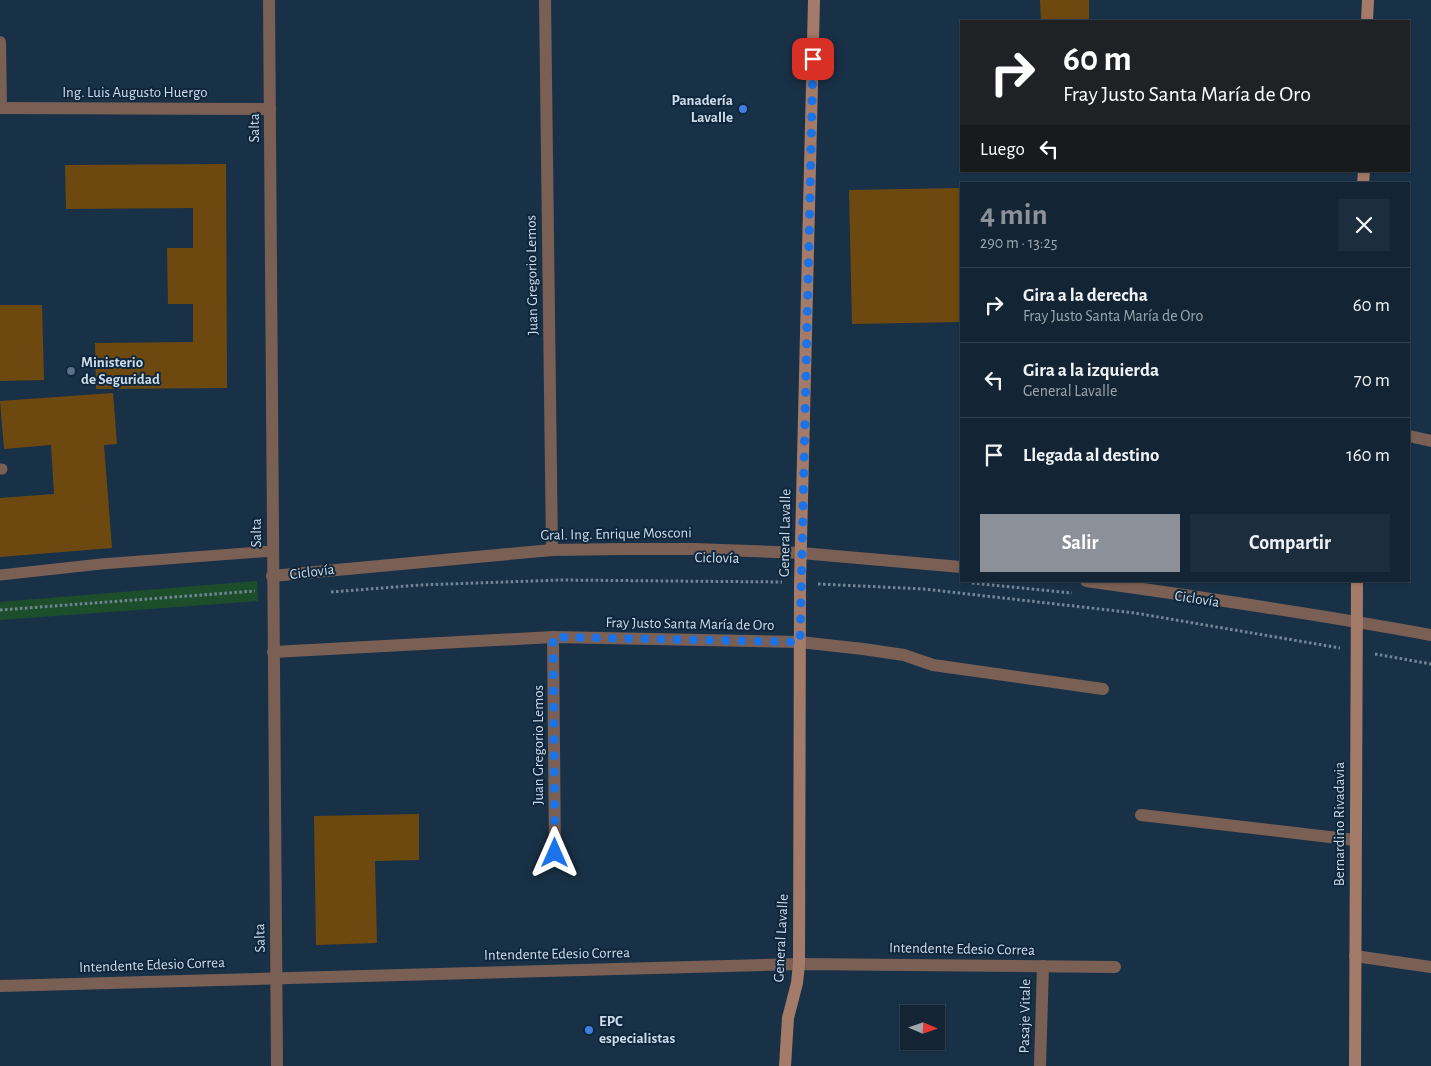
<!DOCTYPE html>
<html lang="es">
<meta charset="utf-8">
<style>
body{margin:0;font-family:"Alegreya Sans",sans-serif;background:#1c2d3d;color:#f1f3f6;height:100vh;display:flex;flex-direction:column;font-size:19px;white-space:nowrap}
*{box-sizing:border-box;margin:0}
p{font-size:16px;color:#9da5ad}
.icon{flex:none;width:28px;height:28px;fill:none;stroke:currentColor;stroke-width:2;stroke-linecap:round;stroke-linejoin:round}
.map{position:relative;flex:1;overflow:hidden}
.sheet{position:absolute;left:960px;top:182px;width:450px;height:400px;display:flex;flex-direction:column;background:#132535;border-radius:0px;box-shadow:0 1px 4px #0004,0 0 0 1px #324250}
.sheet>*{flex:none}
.top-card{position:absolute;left:960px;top:20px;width:450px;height:152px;border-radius:0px;box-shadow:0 1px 4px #0004,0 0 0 1px #324250;background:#202124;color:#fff;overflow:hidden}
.needle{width:32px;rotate:92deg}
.fabs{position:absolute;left:900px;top:1005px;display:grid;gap:10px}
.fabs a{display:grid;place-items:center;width:45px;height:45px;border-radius:0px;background:#132535;box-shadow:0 1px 4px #0004,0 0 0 1px #324250;font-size:25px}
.pin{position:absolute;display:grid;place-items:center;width:42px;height:42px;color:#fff;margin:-21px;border-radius:10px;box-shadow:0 2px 8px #0006}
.me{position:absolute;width:55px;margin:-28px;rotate:0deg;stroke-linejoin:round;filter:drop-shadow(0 0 4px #0008)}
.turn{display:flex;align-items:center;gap:18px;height:105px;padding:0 20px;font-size:22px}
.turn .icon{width:65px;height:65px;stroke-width:2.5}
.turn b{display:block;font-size:35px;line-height:42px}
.then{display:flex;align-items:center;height:48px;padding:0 20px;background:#0003;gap:10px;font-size:19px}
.round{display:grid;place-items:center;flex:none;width:52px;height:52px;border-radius:0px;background:#1c2d3d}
.summary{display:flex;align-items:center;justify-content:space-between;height:85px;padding:0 20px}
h1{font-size:30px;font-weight:600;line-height:38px;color:#8c9099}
.primary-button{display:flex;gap:10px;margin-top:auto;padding:10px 20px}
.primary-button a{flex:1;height:58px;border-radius:0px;background:#8c9099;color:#fff;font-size:20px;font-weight:600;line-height:58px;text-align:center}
.primary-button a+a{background:#1c2d3d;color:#f1f3f6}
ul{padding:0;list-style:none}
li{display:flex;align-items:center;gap:15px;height:75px;padding:0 20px;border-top:1px solid #324250}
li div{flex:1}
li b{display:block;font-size:19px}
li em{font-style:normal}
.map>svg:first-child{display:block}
.green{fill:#1d4e2b}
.building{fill:#6e490f}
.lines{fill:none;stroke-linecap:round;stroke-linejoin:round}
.path{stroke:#738698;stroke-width:3;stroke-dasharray:2.5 2.5;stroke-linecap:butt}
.lane{stroke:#7a5f54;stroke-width:11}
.street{stroke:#7a5f54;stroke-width:12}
.secondary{stroke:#a47a68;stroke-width:12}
.route{stroke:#1a73e8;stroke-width:9;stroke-dasharray:0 16.2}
.shop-dot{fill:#3f7fe0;stroke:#0f273c;stroke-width:2}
.service-dot{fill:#5c6f8a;stroke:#0f273c;stroke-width:2}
.labels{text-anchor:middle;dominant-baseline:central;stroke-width:4;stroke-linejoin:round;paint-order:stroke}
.street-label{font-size:15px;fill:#cedcea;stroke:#0f273c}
.poi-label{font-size:15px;font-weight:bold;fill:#cedcea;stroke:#0f273c;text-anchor:start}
</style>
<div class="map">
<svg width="1431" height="1066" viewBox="0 0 1431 1066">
<rect width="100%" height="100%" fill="#193147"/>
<polygon class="green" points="257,581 258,601 0,620 0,602"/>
<g class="building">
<polygon points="1040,0 1089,0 1089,21 1041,21"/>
<polygon points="226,164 227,388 96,389 95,343 193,342 193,304 168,304 167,248 193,248 193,208 66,209 65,165"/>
<polygon points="961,188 961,322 852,324 849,190"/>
<polygon points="0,305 42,305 44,380 0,381"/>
<polygon points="113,393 117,444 104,445 112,548 0,557 0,498 54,494 51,445 4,449 0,401"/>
<polygon points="419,814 419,860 375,861 377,943 316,945 314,816"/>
</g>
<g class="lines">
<g class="path">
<polyline points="972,583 1072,593"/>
<polyline points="818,584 924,589 1135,613 1340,648"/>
<polyline points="331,592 420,585 561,580 782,582"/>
<polyline points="0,610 255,591"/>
<polyline points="1375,654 1431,664"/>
</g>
<g class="lane">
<polyline points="0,469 2,469"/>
<polyline points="0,575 101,564 272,551"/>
</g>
<g class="street">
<polyline points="269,0 277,1066"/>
<polyline points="545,0 552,550"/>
<polyline points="0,42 1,108"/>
<polyline points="0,108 270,109"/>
<polyline points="1409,436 1431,441"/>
<polyline points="272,576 552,550 623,549 694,549 801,553 961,567"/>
<path d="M1086,581C1201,597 1316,614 1431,635"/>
<polyline points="553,637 555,853"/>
<polyline points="273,652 553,637 800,642 863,649 904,655 933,665 1103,689"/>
<polyline points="1141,815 1355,840"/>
<polyline points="1355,956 1431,967"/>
<polyline points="0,986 799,964 1115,967"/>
<polyline points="1040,1066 1043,966"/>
</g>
<g class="secondary">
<polyline points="1367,21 1368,0"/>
<polyline points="1363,184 1364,171"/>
<polyline points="785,1066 788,1018 797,983 799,964 800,583 814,0"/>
<polyline points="1355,1066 1357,581"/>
</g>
</g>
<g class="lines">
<polyline class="route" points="555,853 553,637 800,642 813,59"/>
</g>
<g class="shop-dot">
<circle cx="743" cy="109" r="5"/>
<circle cx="589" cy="1030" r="5"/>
</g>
<circle class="service-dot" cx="71" cy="371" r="5"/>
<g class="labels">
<g class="street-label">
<text x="135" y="92">Ing. Luis Augusto Huergo</text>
<text transform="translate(254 128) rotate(-90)">Salta</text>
<text transform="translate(532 275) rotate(-91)">Juan Gregorio Lemos</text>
<text transform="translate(256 533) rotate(-90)">Salta</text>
<text transform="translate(785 533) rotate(-89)">General Lavalle</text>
<text transform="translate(616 534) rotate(-1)">Gral. Ing. Enrique Mosconi</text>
<text transform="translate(717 558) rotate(1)">Ciclovía</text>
<text transform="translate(312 572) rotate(-7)">Ciclovía</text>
<text transform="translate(1197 599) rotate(9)">Ciclovía</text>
<text transform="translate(690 624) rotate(1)">Fray Justo Santa María de Oro</text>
<text transform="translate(538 745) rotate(-90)">Juan Gregorio Lemos</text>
<text transform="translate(1339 824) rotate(-90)">Bernardino Rivadavia</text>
<text transform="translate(260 938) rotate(-91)">Salta</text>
<text transform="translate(781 938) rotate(-87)">General Lavalle</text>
<text transform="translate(962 949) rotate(1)">Intendente Edesio Correa</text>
<text transform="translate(557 954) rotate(-1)">Intendente Edesio Correa</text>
<text transform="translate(152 965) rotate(-2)">Intendente Edesio Correa</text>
<text transform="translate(1025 1016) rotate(-89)">Pasaje Vitale</text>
</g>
<g class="poi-label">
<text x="733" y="100" text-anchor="end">Panadería<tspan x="733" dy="17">Lavalle</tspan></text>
<text x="81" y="362">Ministerio<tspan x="81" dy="17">de Seguridad</tspan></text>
<text x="599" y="1021">EPC<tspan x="599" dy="17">especialistas</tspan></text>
</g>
</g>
</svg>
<div class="fabs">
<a><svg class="needle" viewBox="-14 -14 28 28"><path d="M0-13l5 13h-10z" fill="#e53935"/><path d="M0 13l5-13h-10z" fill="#9da5ad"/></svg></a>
</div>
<div class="pin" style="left:813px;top:59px;background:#d93025"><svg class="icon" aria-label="arrive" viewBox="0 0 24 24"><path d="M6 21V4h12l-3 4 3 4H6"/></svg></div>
<svg class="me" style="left:555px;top:853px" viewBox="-20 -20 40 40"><path d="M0-17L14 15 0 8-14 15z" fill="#1a73e8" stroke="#fff" stroke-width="4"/></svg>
<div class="top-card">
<div class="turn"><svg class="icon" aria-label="right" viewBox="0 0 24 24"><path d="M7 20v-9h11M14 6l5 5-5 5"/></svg><div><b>60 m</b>Fray Justo Santa María de Oro</div></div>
<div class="then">Luego<svg class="icon" aria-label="left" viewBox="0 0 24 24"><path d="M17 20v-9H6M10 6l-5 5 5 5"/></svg></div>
</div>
<section class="sheet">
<div class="summary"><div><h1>4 min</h1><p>290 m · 13:25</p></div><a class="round"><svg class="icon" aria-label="close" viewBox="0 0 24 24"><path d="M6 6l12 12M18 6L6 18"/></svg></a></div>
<ul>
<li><svg class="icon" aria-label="right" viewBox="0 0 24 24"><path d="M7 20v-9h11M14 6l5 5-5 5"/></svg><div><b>Gira a la derecha</b><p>Fray Justo Santa María de Oro</p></div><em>60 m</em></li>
<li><svg class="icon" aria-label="left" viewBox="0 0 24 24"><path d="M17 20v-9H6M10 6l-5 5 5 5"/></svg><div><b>Gira a la izquierda</b><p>General Lavalle</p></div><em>70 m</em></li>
<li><svg class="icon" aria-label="arrive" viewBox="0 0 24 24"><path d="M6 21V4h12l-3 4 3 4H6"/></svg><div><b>Llegada al destino</b></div><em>160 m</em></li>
</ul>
<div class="primary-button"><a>Salir</a><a>Compartir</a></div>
</section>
</div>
